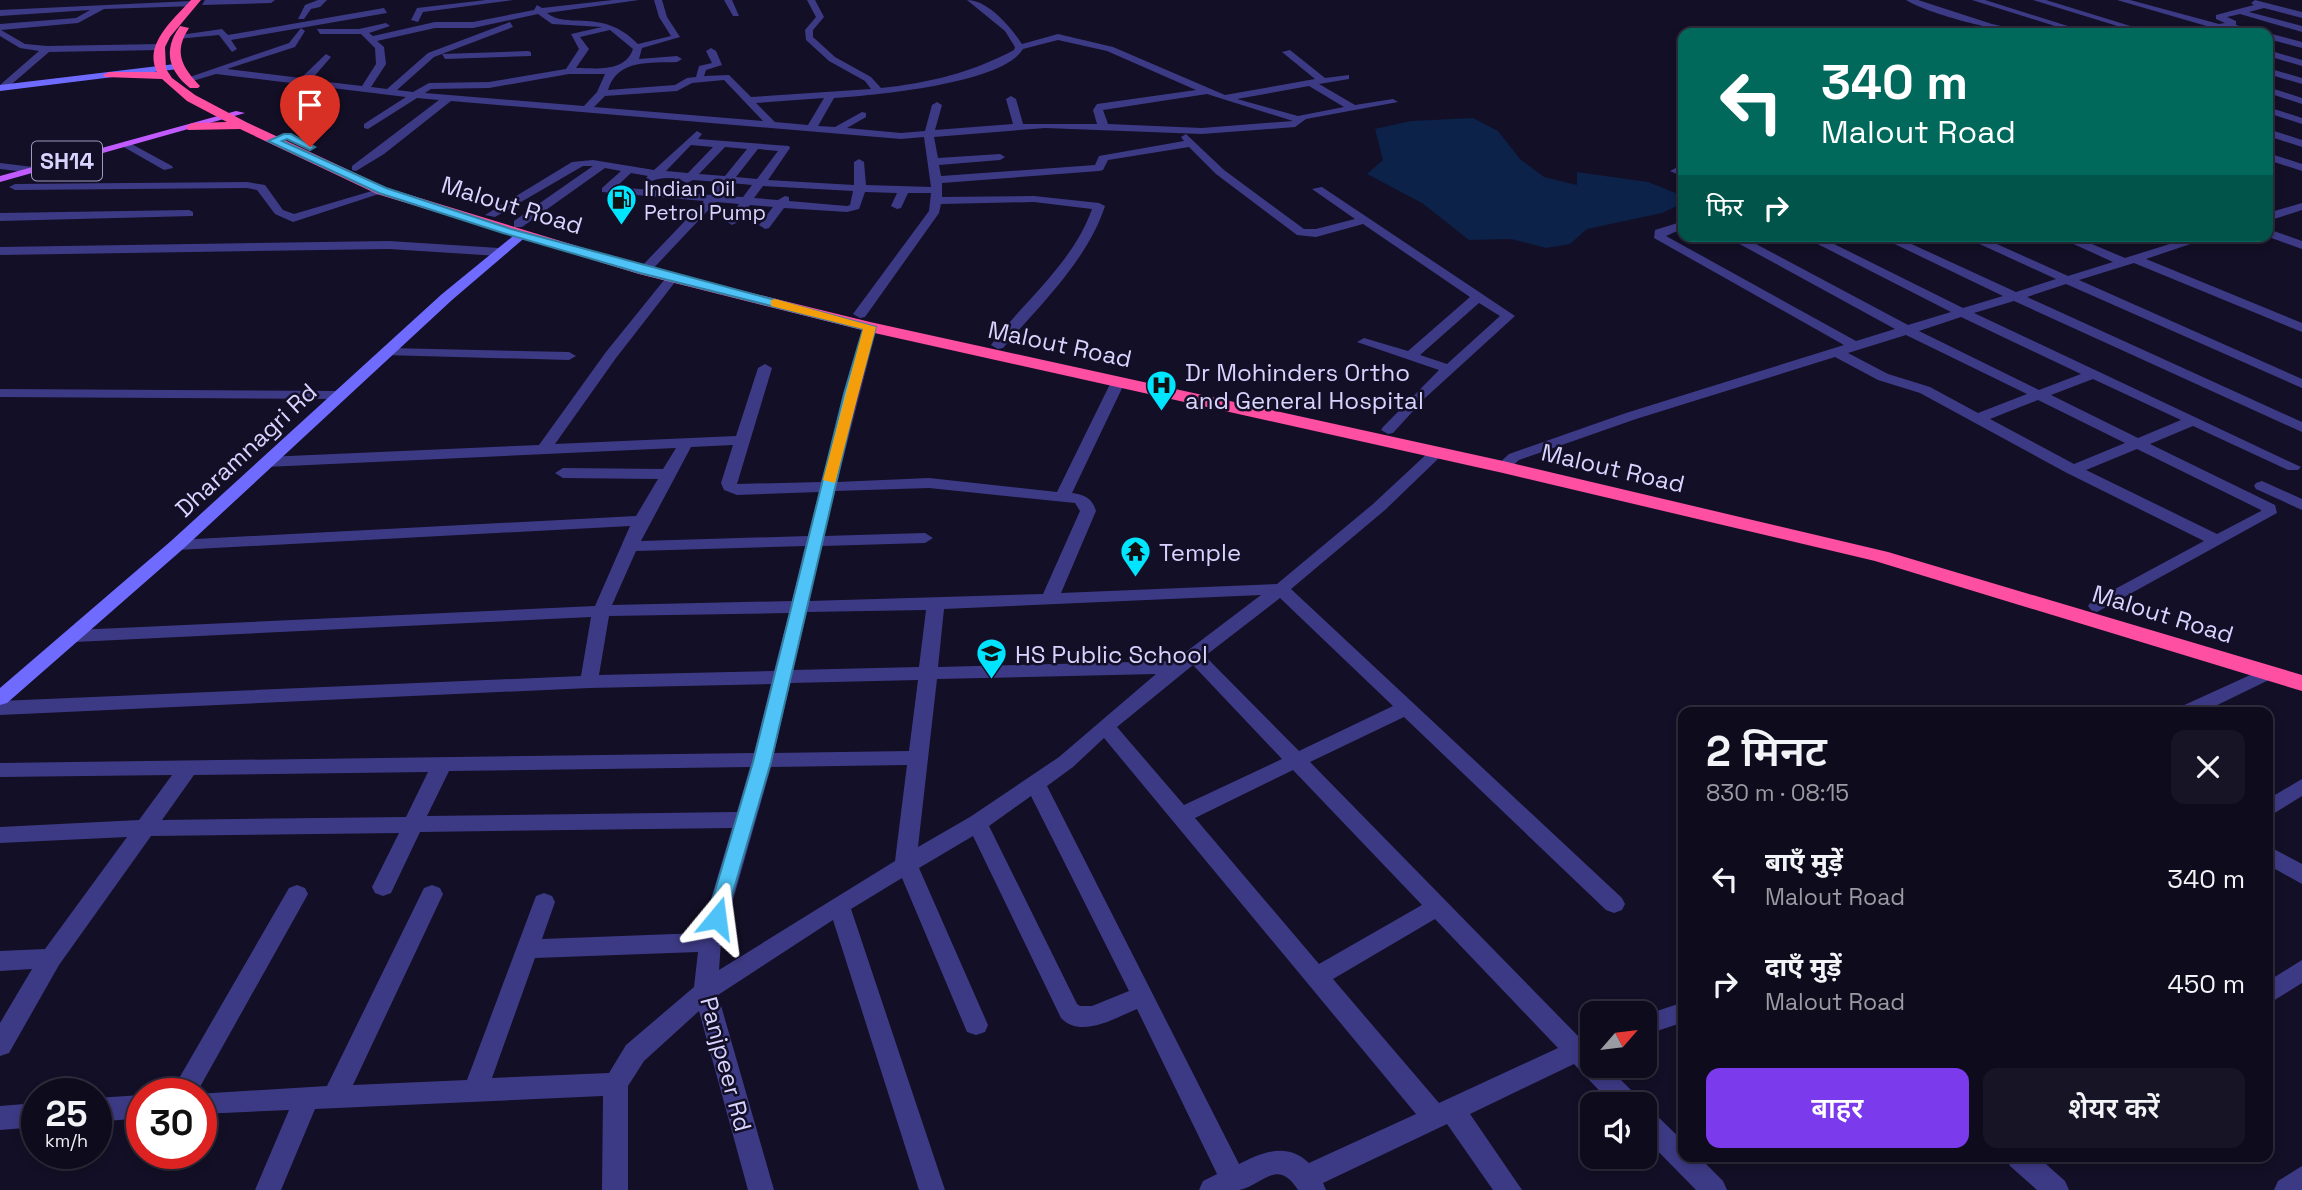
<!DOCTYPE html>
<html lang="hi">
<meta charset="utf-8">
<style>
body{margin:0;font-family:"Space Grotesk","Noto Sans Devanagari",sans-serif;background:#171425;color:#f1f3f6;height:100vh;display:flex;flex-direction:column;font-size:26px;white-space:nowrap}
*{box-sizing:border-box;margin:0}
p{font-size:23px;color:#9b9ba3}
.icon{flex:none;width:38px;height:38px;fill:none;stroke:currentColor;stroke-width:2;stroke-linecap:round;stroke-linejoin:round}
.map{position:relative;flex:1;overflow:hidden}
.side{position:absolute;left:1678px;top:707px;width:595px;height:455px;display:flex;flex-direction:column;background:#0e0b1c;border-radius:14px;box-shadow:0 4px 10px #0003,0 0 0 2px #2e2b3b}
.side>*{flex:none}
.banner{position:absolute;left:1678px;top:28px;width:595px;height:214px;border-radius:14px;box-shadow:0 4px 10px #0003,0 0 0 2px #2e2b3b;background:#00695c;color:#fff;overflow:hidden}
.needle{width:46px;rotate:62deg}
.fabs{position:absolute;left:1580px;top:1001px;display:grid;gap:14px}
.fabs a{display:grid;place-items:center;width:77px;height:77px;border-radius:14px;background:#0e0b1c;box-shadow:0 4px 10px #0003,0 0 0 2px #2e2b3b;font-size:35px}
.speed{position:absolute;left:21px;top:1078px;display:flex;gap:14px;font-size:35px;font-weight:700;text-align:center}
.speed>*{display:grid;place-content:center;width:91px;height:91px;border-radius:50%;background:#0e0b1c;box-shadow:0 4px 10px #0003,0 0 0 2px #2e2b3b;line-height:1}
.speed small{font-size:18px;font-weight:400}
.speed .limit{border:10px solid #d22;background:#fff;color:#111}
.pin{position:absolute;display:grid;place-items:center;width:60px;height:60px;color:#fff;margin:-72px -30px;border-radius:50% 50% 50% 0;rotate:-45deg;box-shadow:0 0 7px #0007}
.pin .icon{rotate:45deg}
.me{position:absolute;width:77px;margin:-38px;rotate:16deg;stroke-linejoin:round;filter:drop-shadow(0 0 5px #0008)}
.turn{display:flex;align-items:center;gap:24px;height:147px;padding:0 28px;font-size:32px}
.turn .icon{width:91px;height:91px;stroke-width:2.5}
.turn b{display:block;font-size:49px;line-height:60px}
.then{display:flex;align-items:center;height:66px;padding:0 28px;background:#0003;gap:14px;font-size:26px}
.round{display:grid;place-items:center;flex:none;width:74px;height:74px;border-radius:14px;background:#171425}
.summary{display:flex;align-items:center;justify-content:space-between;height:119px;padding:0 28px}
h1{font-size:42px;font-weight:600;line-height:52px}
.primary-button{display:flex;gap:14px;margin-top:auto;padding:14px 28px}
.primary-button a{flex:1;height:80px;border-radius:14px;background:#7c3aed;color:#fff;font-size:28px;font-weight:600;line-height:80px;text-align:center}
.primary-button a+a{background:#171425;color:#f1f3f6}
ul{padding:0;list-style:none}
li{display:flex;align-items:center;gap:21px;height:105px;padding:0 28px}
li div{flex:1}
li b{display:block;font-size:26px}
li em{font-style:normal}
.map>svg:first-child{display:block}
.water{fill:#0c2248}
.lines{fill:none;stroke-linecap:round;stroke-linejoin:round}
.street{fill:#3d3a85;fill-rule:evenodd}
.secondary{fill:#6f6bff;fill-rule:evenodd}
.primary{fill:#c25bff;fill-rule:evenodd}
.highway{fill:#ff4fa3;fill-rule:evenodd}
.route{fill:#4fc3f7;stroke:#337fa1;stroke-width:2}
.slow{fill:#f59e0b}
.labels{text-anchor:middle;dominant-baseline:central;stroke-width:5;stroke-linejoin:round;paint-order:stroke}
.far-poi-label{font-size:21px;fill:#d9d4ff;stroke:#130f26;text-anchor:start}
.shield{fill:#130f26;stroke:#9e99be;stroke-width:2}
.shield-label{font-size:23px;font-weight:bold;fill:#d9d4ff}
.street-label{font-size:24px;fill:#d9d4ff;stroke:#130f26}
.poi-label{font-size:24px;fill:#d9d4ff;stroke:#130f26;text-anchor:start}
</style>
<div class="map">
<svg width="2302" height="1190" viewBox="0 0 2302 1190">
<rect width="100%" height="100%" fill="#130f26"/>
<polygon class="water" points="1473,118 1498,131 1520,159 1544,177 1577,185 1577,172 1648,182 1678,194 1679,205 1662,213 1587,229 1570,244 1546,248 1511,239 1469,240 1422,203 1367,174 1383,160 1375,129 1411,121"/>
<g class="lines">
<g class="street">
<polygon points="205,0 275,0 271,3 202,5"/>
<polygon points="318,0 327,0 320,7 311,9 304,19 298,19 305,5"/>
<polygon points="486,0 513,0 423,12 418,22 411,20 417,8"/>
<path d="M613,0H639L547,13C568,30 602,7 638,44L671,36L659,17L654,0H662L667,17L680,37L642,48L639,59L677,56L682,59L677,62C650,63 617,59 608,90L675,85L687,78L696,77L699,66L712,63L706,51L711,48L716,51L722,65L706,70L704,76L729,75L751,97L871,89L865,81L829,61L806,40L805,30L816,17L807,0H815L824,17L813,30V37L835,57L871,77L881,88C928,83 971,73 1014,50L1015,47L1005,31L967,0C988,0 1011,27 1022,44L1058,34L1113,47L1225,95L1315,79L1282,52L1290,50L1325,78L1349,75V79L1319,84L1355,105L1393,99L1398,102L1306,119L1295,127L1202,134L1045,128L934,137L938,158L1000,154L1005,157L1000,160L939,165L941,176L1095,165L1099,156L1184,141L1181,137L1186,134L1224,170L1304,229H1316L1355,219L1312,189L1322,187L1515,316L1424,399L1393,433L1388,434L1381,430L1383,427L1439,370L1357,342L1364,338L1408,351L1470,297L1363,224L1316,237L1297,235L1216,174L1189,147L1108,160L1103,170L1099,171L942,183V197L1034,196L1099,203L1105,206C1087,261 1040,305 1003,348L998,349L991,345C1025,300 1073,263 1092,209L1034,202L941,204L939,213L865,317L860,318L853,314L929,211L931,193H908L901,208L897,209L891,206L897,193L865,192L859,209L847,212L784,208L769,228L765,229L759,225L773,207L750,205L736,223L732,225L726,221L739,204L716,202L648,274L644,275L638,271L640,268L704,201L602,192V188L621,171L605,168L522,227H514V221L593,166H583L495,217L485,215L572,162L593,160L654,170L697,131L702,134L698,139L789,146L790,148L768,180L854,185V162L859,159L864,162L866,185L931,187L924,137L901,139L451,101L384,154L356,171L352,170V166L439,100L417,98L368,129L364,128V124L406,97L216,74L186,83L181,80L289,43L301,28L305,31L295,47L227,69L301,78L326,54L331,57L311,80L362,86L376,64L375,48L361,34H320L317,29H359L386,23L390,26L369,33L373,36L435,22H473L534,10L537,5L542,8ZM538,14L552,24L602,27L571,34L579,49L566,69L489,82L429,83L413,92L397,90L434,57L442,54L445,59L531,56V52L528,51L442,54L513,27L510,22L428,53L387,89L371,87L386,64L384,47L377,41L435,28H473ZM610,30L633,49C625,73 595,68 576,68L589,49L580,37ZM1058,40L1107,51L1196,90L1097,104L1093,110L1097,124H1023L1016,99L1011,96L1006,99L1013,124L935,130L942,105L937,102L932,105L925,131L901,133L847,128L866,117V113L862,112L835,127L818,126L834,98C874,95 1002,84 1023,49ZM569,74H605L597,92L584,106L425,93L431,89L489,88ZM724,80L763,121L594,107L605,96L677,91L692,83ZM1309,86L1344,107L1298,116L1237,99ZM1207,94L1293,121L1202,128L1108,124L1103,110ZM824,98L808,125L775,122L756,103ZM691,145L713,147L688,173L666,171ZM725,147L747,149L725,176L699,174ZM758,149L778,151L757,179L736,177ZM631,173L648,176L646,178L652,181C666,176 676,178 687,183L693,180L720,182L710,195L616,187ZM731,183L752,185L743,197L721,196ZM763,186L853,191L850,205L847,206L789,201V197L785,196L778,200L754,198ZM1479,303L1500,316L1447,364L1420,355Z"/>
<polygon points="724,0 732,0 739,16 733,16"/>
<path d="M1906,0H1918L1992,24L2031,33C2005,34 1928,14 1906,0Z"/>
<polygon points="1972,0 1985,0 2090,33 2077,33"/>
<polygon points="2033,0 2046,0 2153,33 2140,33"/>
<polygon points="2117,0 2130,0 2219,24 2225,23 2216,19 2216,15 2254,5 2251,3 2255,0 2302,12 2302,18 2264,8 2249,12 2302,26 2302,32 2240,14 2227,17 2236,21 2236,25 2261,33 2226,28 2210,33 2206,30 2210,27"/>
<polygon points="192,1 195,6 104,9 78,23 1,30 25,44 47,46 160,44 165,47 160,50 49,52 6,89 0,89 0,85 39,51 20,48 0,36 0,24 76,18 90,10 0,16 0,10"/>
<polygon points="384,8 387,13 231,40 237,49 232,52 219,35 177,39 173,36 222,29 228,35"/>
<polygon points="2268,33 2302,42 2302,48 2268,39"/>
<polygon points="2268,50 2302,60 2302,66 2268,56"/>
<polygon points="2268,68 2302,78 2302,84 2268,74"/>
<polygon points="2268,87 2302,98 2302,104 2268,93"/>
<polygon points="2268,107 2302,118 2302,124 2268,113"/>
<polygon points="2268,129 2302,140 2302,147 2268,136"/>
<polygon points="126,141 172,166 173,168 164,170 122,146 121,144"/>
<polygon points="2268,153 2302,164 2302,171 2268,160"/>
<polygon points="0,163 33,167 39,170 33,173 0,169"/>
<polygon points="1676,168 1684,170 1684,177 1670,171"/>
<polygon points="247,182 265,185 283,210 294,214 382,188 388,191 293,222 275,214 257,190 247,188 15,190 9,187 15,184"/>
<polygon points="2302,203 2302,210 2268,221 2268,213"/>
<polygon points="189,210 193,212 193,216 0,221 0,213"/>
<path d="M1684,221V228L1666,236L1856,341L1895,329L1725,236H1741L1908,325L1951,312L1802,236H1818L1963,308L2003,296L1878,236H1894L2016,292L2056,279L1962,236H1979L2068,276L2113,262L2056,236H2073L2125,258L2195,236H2214L2146,259L2302,323V332L2134,263L2079,280L2302,379V388L2066,284L2027,297L2302,422V432L2014,301L1974,313L2301,467L2298,470H2288L2193,426L2150,444L2275,505L2277,513L2097,612L2091,610L2088,606L2091,602L2204,541L2067,473L1920,393L1878,380L1835,357L1636,419L1519,460L1508,470H1498L1495,467L1509,454L1626,413L1844,345L1654,238L1655,230ZM1961,317L2081,374L2039,390L1919,331ZM1906,335L2027,394L1978,413L1930,387L1888,374L1848,353ZM2093,379L2181,420L2138,438L2051,395ZM2038,400L2125,443L2074,464L1990,419ZM2137,449L2261,510V511L2217,534L2086,470Z"/>
<polygon points="2268,229 2302,241 2302,249 2266,236"/>
<polygon points="389,241 499,248 505,252 499,256 389,249 0,255 0,247"/>
<path d="M673,273L679,277L616,358L555,444L736,436L758,368L765,364L772,368L737,484L821,482L863,327L870,323L877,327L837,482L929,478L1057,492L1111,382L1118,378L1123,379L1125,382L1072,493C1085,495 1092,498 1096,511L1061,593L1277,584L1373,504L1431,450H1441L1444,453L1441,456L1385,510L1291,589L1622,898L1625,904L1622,910L1614,913L1606,910L1404,717L1310,762L1580,1038L1592,1034V1066H1607L1637,1096L1641,1104H1612L1574,1064L1470,1114L1522,1190H1493L1447,1124L1323,1183L1326,1190H1298C1277,1157 1264,1185 1239,1190C1227,1190 1211,1190 1199,1190L1203,1181L1217,1174L1137,1009C1115,1018 1081,1039 1061,1018L973,836L919,868L988,1025L985,1032L976,1035L967,1032L902,878L851,909L945,1190H919L833,920L718,995L774,1190H748L699,1011L644,1061L628,1086V1190H602L603,1096L315,1109L281,1190H255L289,1110L201,1114V1094H170L289,888L297,885L305,888L308,894L196,1094L327,1086L424,888L432,885L440,888L443,894L353,1085L467,1080L536,896L544,893L552,896L555,902L542,939L701,933L732,828L420,832L391,893L383,896L375,893L372,887L399,833L151,836L59,965L9,1053L0,1056V1023L32,969L0,971V951L45,949L127,837L0,843V827L139,820L172,775L0,777V763L754,753L771,684L589,688L0,715V701L581,676L591,617L75,642L66,636L75,630L595,606L630,526L177,550L169,545L177,540L636,516L658,479L563,478L555,473L563,468L663,469L676,448L266,467L258,462L266,457L539,445L606,352L669,274ZM733,445L721,483L724,490L737,495L819,492L808,536L641,541L691,447ZM929,488L1075,503L1080,511L1043,594L809,601L822,546L925,543L933,538L925,533L824,536L835,491ZM805,546L792,601L612,605L636,551ZM1261,595L1174,661L938,667L944,609ZM1280,598L1393,706L1299,751L1205,656ZM926,610L919,667L793,670L807,612ZM789,613L774,671L599,675L609,616ZM1193,665L1282,759L1184,805L1117,727ZM1156,674L1059,757L970,817L918,847L937,679ZM918,680L909,751L774,753L790,683ZM1104,738L1416,1114L1309,1163C1287,1142 1263,1152 1239,1164L1047,786L1073,767ZM907,765L895,861L719,970L721,942L771,767ZM750,767L737,812L427,816L449,771ZM1293,770L1422,905L1319,964L1195,818ZM428,772L406,817L162,820L194,775ZM1031,796L1129,991L1092,1006H1080L1077,1004L989,826ZM1435,919L1558,1048L1439,1103L1333,979ZM698,952L694,987L626,1045L609,1073L492,1078L535,958Z"/>
<polygon points="389,348 569,352 576,356 569,360 384,355 382,352"/>
<polygon points="0,389 340,391 347,395 340,399 0,397"/>
<polygon points="2262,481 2302,499 2302,510 2256,489 2254,486 2256,483"/>
<polygon points="2270,666 2279,672 2277,676 2203,712 2177,712 2180,707"/>
<polygon points="2302,779 2302,796 2268,817 2268,799"/>
<polygon points="2268,846 2302,864 2302,884 2268,865"/>
<polygon points="2302,960 2302,983 2268,1004 2268,981"/>
<polygon points="1684,1002 1684,1022 1645,1035 1645,1015"/>
<polygon points="142,1095 142,1118 96,1122 96,1098"/>
<polygon points="37,1103 37,1127 0,1130 0,1106"/>
<polygon points="1645,1109 1654,1113 1684,1142 1684,1157 1699,1157 1723,1181 1727,1190 1696,1190 1645,1138"/>
<polygon points="2006,1157 2038,1157 2065,1181 2069,1190 2037,1190 2010,1166"/>
<polygon points="2302,1166 2302,1190 2274,1190 2278,1181"/>
</g>
<g class="secondary">
<polygon points="175,64 180,67 178,69 0,91 0,85"/>
<polygon points="518,232 528,235 452,300 183,549 7,703 0,705 0,688 171,541 442,294"/>
</g>
<polygon class="primary" points="236,111 245,113 0,182 0,176"/>
<g class="highway">
<path d="M191,0H201L170,37L165,47L166,69L172,78L195,95L246,122L387,188L649,268L870,322L1503,461L1888,552L2302,675V691L1875,561L1503,473L870,332L639,274L377,194L240,129L188,130L186,127L192,123L227,122L187,101L162,79L105,77L103,75L109,72H157C143,44 174,19 191,0Z"/>
<path d="M180,26L189,28C173,52 182,67 200,86L198,88H190C168,70 163,50 180,26Z"/>
</g>
</g>
<polygon class="route" points="284,134 291,134 315,147 310,150 287,139 282,141 386,188 511,229 876,327 857,394 771,762 724,923 710,923 707,918 753,762 844,394 863,329 640,273 503,233 379,193 268,141"/>
<polygon class="slow" points="775,299 876,327 835,483 823,480 863,329 771,306 771,300"/>
<defs>
<symbol id="fuel-pin" viewBox="-11 -11 22 30"><path d="M0 17L-7.5 6A9.5 9.5 0 1 1 7.5 6Z" fill="#00e5ff" stroke="#130f26"/><path d="M-5.5-6h7V0h2V4h1.3V-2.5L3-4.5l.8-.8L6-3V5H2.5V1h-1V6h-7ZM-4.2-4.7v3.2H.2V-4.7Z" fill="#111"/></symbol>
<symbol id="hospital-pin" viewBox="-11 -11 22 30"><path d="M0 17L-7.5 6A9.5 9.5 0 1 1 7.5 6Z" fill="#00e5ff" stroke="#130f26"/><path d="M-5-5h3v3.5h4V-5h3V5h-3V1.5h-4V5h-3Z" fill="#111"/></symbol>
<symbol id="temple-pin" viewBox="-11 -11 22 30"><path d="M0 17L-7.5 6A9.5 9.5 0 1 1 7.5 6Z" fill="#00e5ff" stroke="#130f26"/><path d="M0-6L5-2H3V0L6.5 2.5H4V6H1.5V3h-3V6H-4V2.5H-6.5L-3 0V-2H-5Z" fill="#111"/></symbol>
<symbol id="school-pin" viewBox="-11 -11 22 30"><path d="M0 17L-7.5 6A9.5 9.5 0 1 1 7.5 6Z" fill="#00e5ff" stroke="#130f26"/><path d="M0-5L7-2L0 1L-7-2ZM-4 1L0 2.5L4 1V4Q0 6-4 4Z" fill="#111"/></symbol>
</defs>
<g fill-rule="evenodd">
<use href="#fuel-pin" x="604" y="182" width="35" height="47"/>
<use href="#hospital-pin" x="1144" y="368" width="35" height="47"/>
<use href="#temple-pin" x="1118" y="534" width="35" height="47"/>
<use href="#school-pin" x="974" y="636" width="35" height="47"/>
</g>
<g class="labels">
<g class="far-poi-label">
<text x="644" y="188">Indian Oil<tspan x="644" dy="24">Petrol Pump</tspan></text>
</g>
<rect class="shield" x="32" y="141.5" width="70" height="39" rx="5"/>
<g class="shield-label">
<text x="67" y="161">SH14</text>
</g>
<g class="street-label">
<text transform="translate(512 205) rotate(17)">Malout Road</text>
<text transform="translate(1060 344) rotate(12)">Malout Road</text>
<text transform="translate(246 450) rotate(-43)">Dharamnagri Rd</text>
<text transform="translate(1613 468) rotate(13)">Malout Road</text>
<text transform="translate(2163 614) rotate(17)">Malout Road</text>
<text transform="translate(726 1064) rotate(75)">Panjpeer Rd</text>
</g>
<g class="poi-label">
<text x="1185" y="372">Dr Mohinders Ortho<tspan x="1185" dy="28">and General Hospital</tspan></text>
<text x="1159" y="552">Temple</text>
<text x="1015" y="654">HS Public School</text>
</g>
</g>
</svg>
<div class="fabs">
<a><svg class="needle" viewBox="-14 -14 28 28"><path d="M0-13l5 13h-10z" fill="#e53935"/><path d="M0 13l5-13h-10z" fill="#9b9ba3"/></svg></a>
<a><svg class="icon" aria-label="sound" viewBox="0 0 24 24"><path d="M4 9h4l5-4v14l-5-4H4zM17 9q2 3 0 6"/></svg></a>
</div>
<div class="speed"><div>25<small>km/h</small></div><div class="limit">30</div></div>
<div class="pin" style="left:310px;top:147px;background:#d93025"><svg class="icon" aria-label="arrive" viewBox="0 0 24 24"><path d="M6 21V4h12l-3 4 3 4H6"/></svg></div>
<svg class="me" style="left:717px;top:918px" viewBox="-20 -20 40 40"><path d="M0-17L14 15 0 8-14 15z" fill="#4fc3f7" stroke="#fff" stroke-width="4"/></svg>
<div class="banner">
<div class="turn"><svg class="icon" aria-label="left" viewBox="0 0 24 24"><path d="M17 20v-9H6M10 6l-5 5 5 5"/></svg><div><b>340 m</b>Malout Road</div></div>
<div class="then">फिर<svg class="icon" aria-label="right" viewBox="0 0 24 24"><path d="M7 20v-9h11M14 6l5 5-5 5"/></svg></div>
</div>
<section class="side">
<div class="summary"><div><h1>2 मिनट</h1><p>830 m · 08:15</p></div><a class="round"><svg class="icon" aria-label="close" viewBox="0 0 24 24"><path d="M6 6l12 12M18 6L6 18"/></svg></a></div>
<ul>
<li><svg class="icon" aria-label="left" viewBox="0 0 24 24"><path d="M17 20v-9H6M10 6l-5 5 5 5"/></svg><div><b>बाएँ मुड़ें</b><p>Malout Road</p></div><em>340 m</em></li>
<li><svg class="icon" aria-label="right" viewBox="0 0 24 24"><path d="M7 20v-9h11M14 6l5 5-5 5"/></svg><div><b>दाएँ मुड़ें</b><p>Malout Road</p></div><em>450 m</em></li>
</ul>
<div class="primary-button"><a>बाहर</a><a>शेयर करें</a></div>
</section>
</div>
